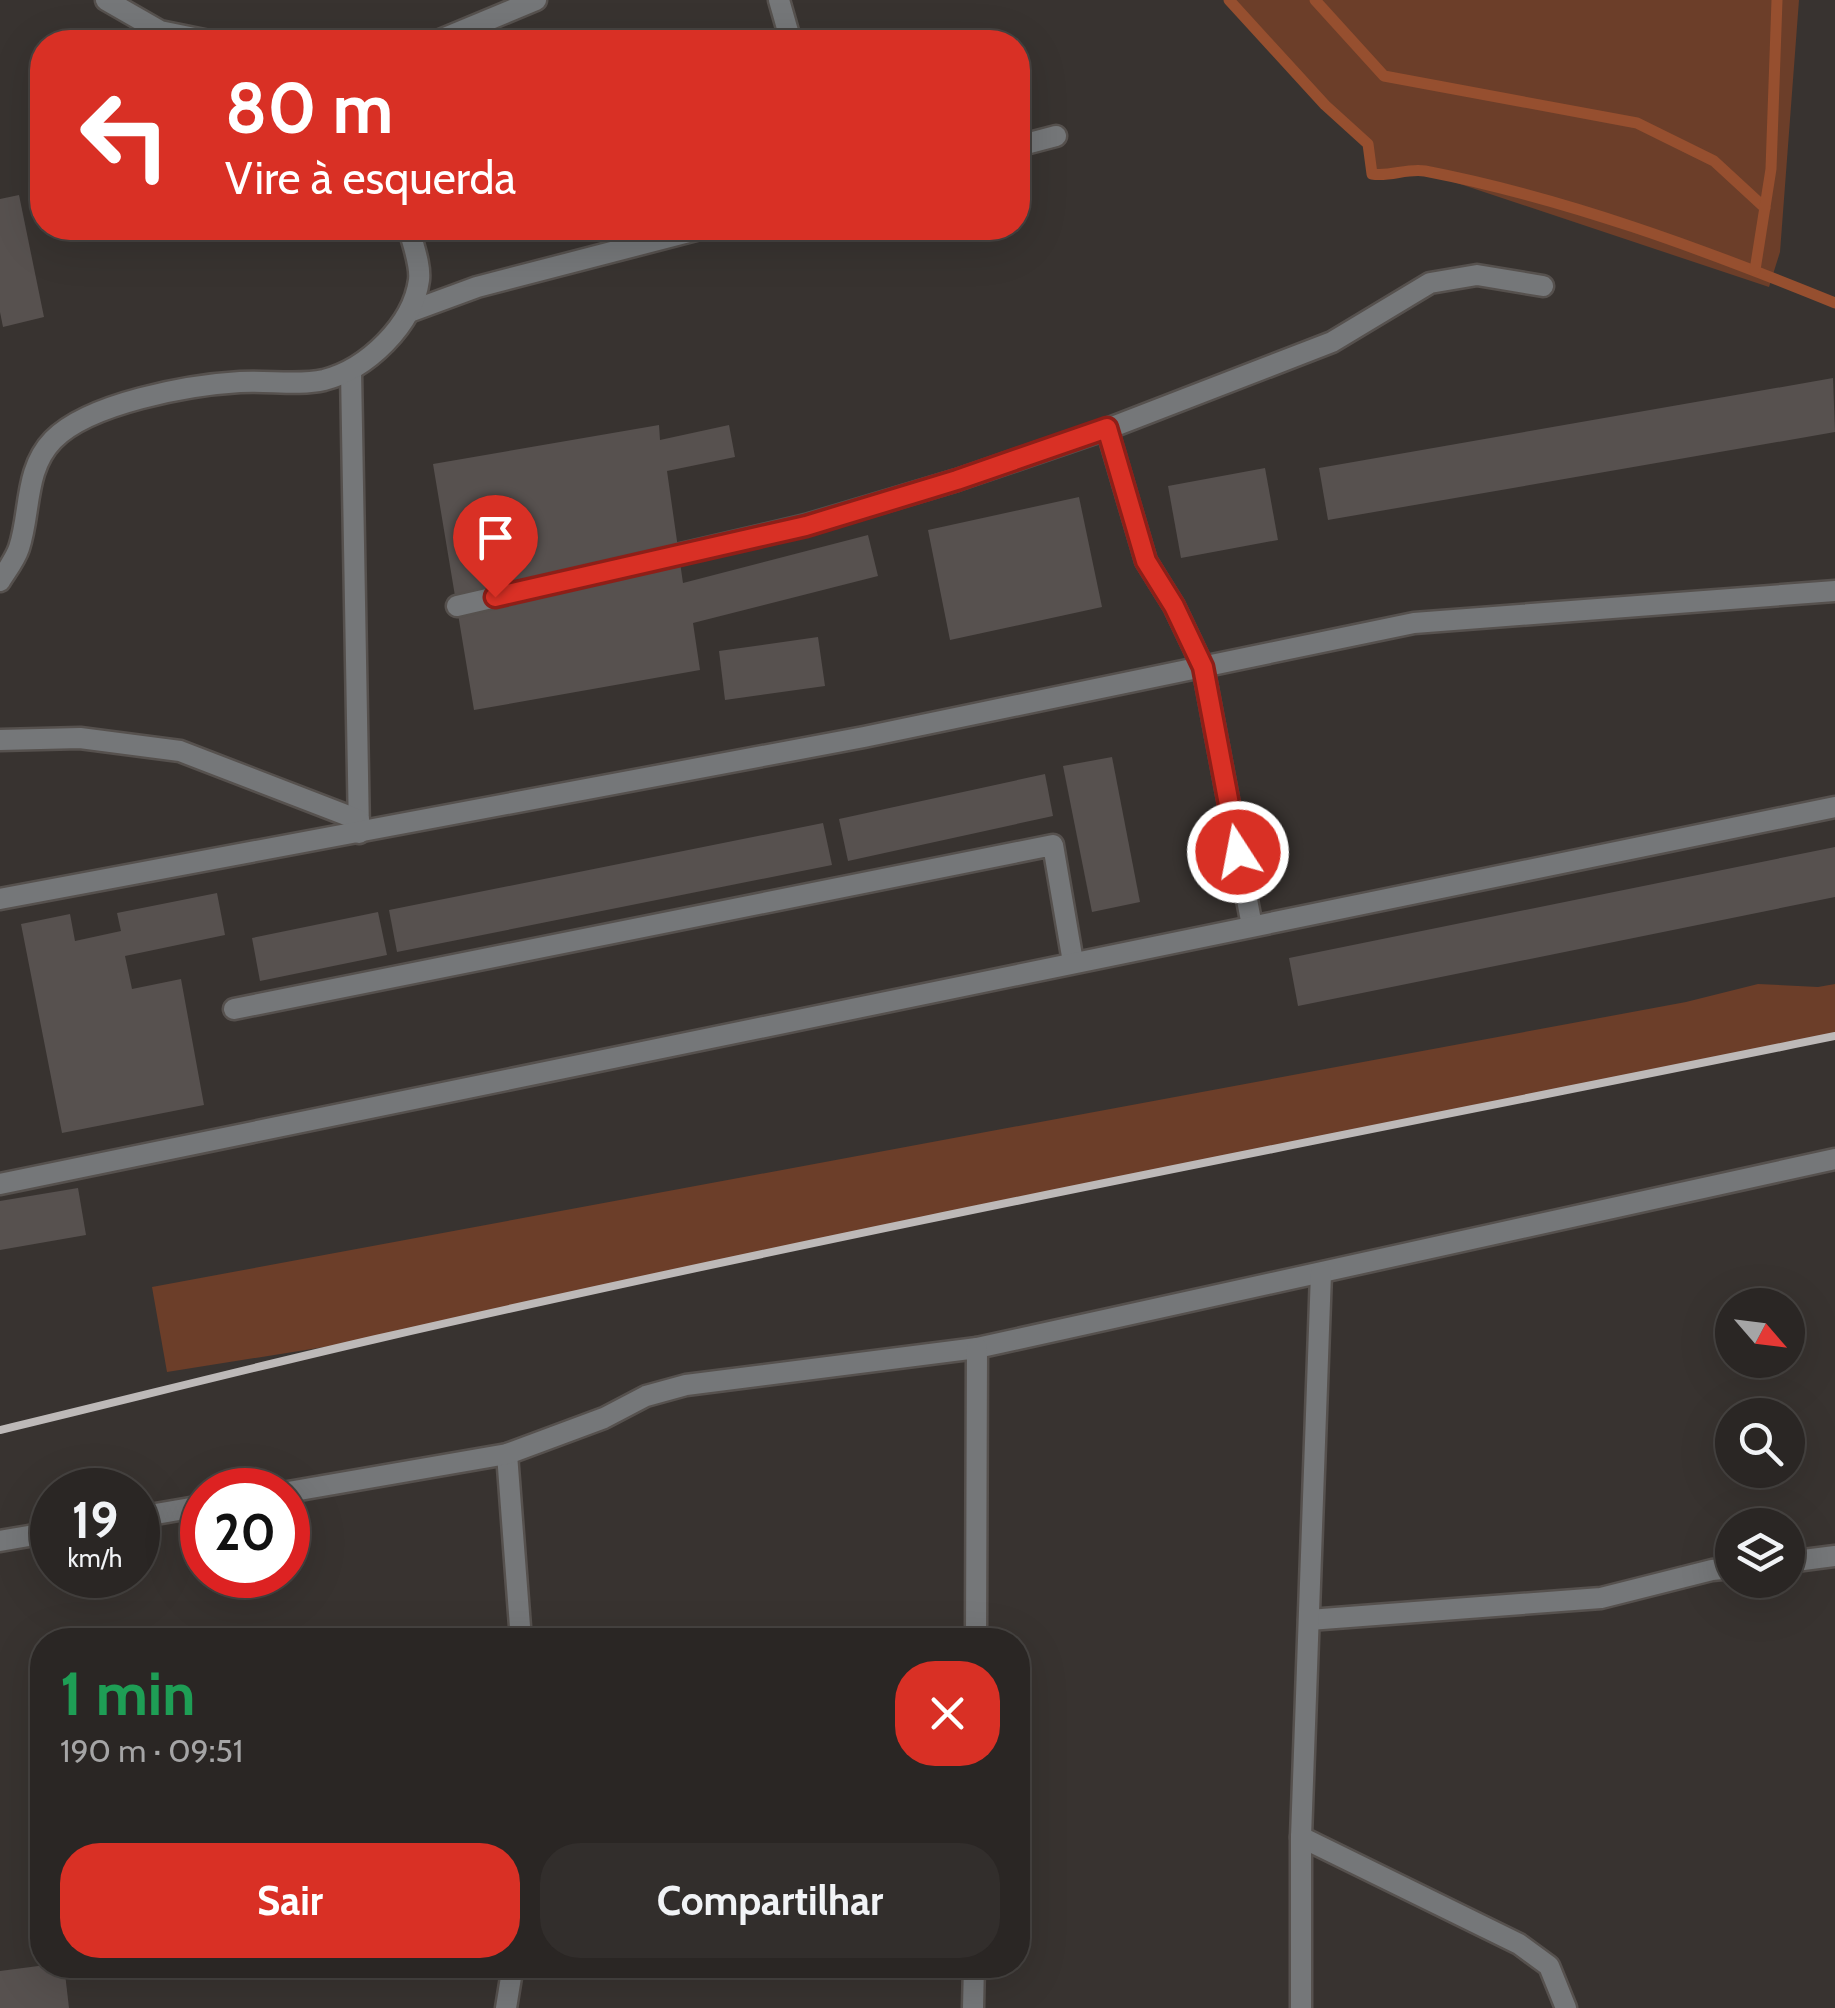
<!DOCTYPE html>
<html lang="pt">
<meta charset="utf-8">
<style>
body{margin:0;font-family:Cabin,sans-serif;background:#322e2c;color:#f1f3f6;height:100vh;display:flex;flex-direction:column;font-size:38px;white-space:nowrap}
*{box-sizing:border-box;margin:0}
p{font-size:32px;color:#a5a5a6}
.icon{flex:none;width:55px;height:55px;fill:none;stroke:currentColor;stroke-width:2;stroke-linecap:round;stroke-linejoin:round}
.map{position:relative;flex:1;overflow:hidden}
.panel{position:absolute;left:30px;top:1628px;width:1000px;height:350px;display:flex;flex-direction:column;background:#2a2624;border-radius:40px;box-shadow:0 10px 40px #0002,0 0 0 2px #464341}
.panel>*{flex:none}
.top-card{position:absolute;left:30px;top:30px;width:1000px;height:210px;border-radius:40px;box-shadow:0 10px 40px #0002,0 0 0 2px #464341;background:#d93025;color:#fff;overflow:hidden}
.needle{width:65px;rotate:118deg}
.buttons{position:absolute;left:1715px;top:1288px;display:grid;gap:20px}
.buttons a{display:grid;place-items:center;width:90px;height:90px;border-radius:50%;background:#2a2624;box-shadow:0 10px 40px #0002,0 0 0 2px #464341;font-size:50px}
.speed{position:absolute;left:30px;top:1468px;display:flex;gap:20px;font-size:50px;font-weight:700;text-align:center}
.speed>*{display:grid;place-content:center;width:130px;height:130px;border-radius:50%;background:#2a2624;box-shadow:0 10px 40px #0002,0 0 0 2px #464341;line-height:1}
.speed small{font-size:25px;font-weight:400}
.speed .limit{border:15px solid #d22;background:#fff;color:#111}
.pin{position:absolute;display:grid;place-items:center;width:85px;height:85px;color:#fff;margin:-102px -42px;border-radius:50% 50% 50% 0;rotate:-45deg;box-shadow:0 0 10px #0007}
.pin .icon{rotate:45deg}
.me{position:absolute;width:110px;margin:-55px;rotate:349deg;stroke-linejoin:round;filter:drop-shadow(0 0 8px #0008)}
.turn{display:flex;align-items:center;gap:35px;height:210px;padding:0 30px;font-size:45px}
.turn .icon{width:130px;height:130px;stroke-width:2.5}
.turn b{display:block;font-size:70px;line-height:85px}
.round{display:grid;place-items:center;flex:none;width:105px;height:105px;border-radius:40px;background:#322e2c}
.headline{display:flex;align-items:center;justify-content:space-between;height:170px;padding:0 30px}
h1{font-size:60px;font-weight:800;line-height:75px;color:#1e9e55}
.primary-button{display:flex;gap:20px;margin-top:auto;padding:20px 30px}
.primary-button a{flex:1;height:115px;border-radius:40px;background:#d93025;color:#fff;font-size:40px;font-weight:800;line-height:115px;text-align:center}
.primary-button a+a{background:#322e2c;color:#f1f3f6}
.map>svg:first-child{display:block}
.green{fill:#6c3e29}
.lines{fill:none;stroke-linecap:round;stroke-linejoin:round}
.stream{stroke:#964f2f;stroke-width:11}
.building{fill:#57514f}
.lane-casing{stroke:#56514e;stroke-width:25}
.street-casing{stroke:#56514e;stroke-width:25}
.lane{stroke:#757779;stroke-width:20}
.street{stroke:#757779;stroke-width:20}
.rail{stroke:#bdb9b8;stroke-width:8}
.route-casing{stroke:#8d1f18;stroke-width:25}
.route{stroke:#d93025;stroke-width:18}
</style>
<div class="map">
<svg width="1835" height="2008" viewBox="0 0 1835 2008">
<rect width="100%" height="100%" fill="#383330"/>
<g class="green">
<polygon points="1229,0 1799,0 1780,252 1769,287 1418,170 1384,176 1372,174 1368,144 1325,105"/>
<polygon points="1758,984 1818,987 1835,984 1835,1036 1038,1197 374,1339 167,1372 152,1287 1686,1002"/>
</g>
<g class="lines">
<g class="stream">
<path d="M1229,0L1325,105L1368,144L1372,174C1390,177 1407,168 1425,171C1565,198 1703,249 1835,303"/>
<polyline points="1315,0 1384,76 1637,123 1714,161 1765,208"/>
<polyline points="1755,270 1771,169 1777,0"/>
</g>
</g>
<g class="building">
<polygon points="19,195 44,317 3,327 0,312 0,199"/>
<polygon points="1833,378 1835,432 1328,520 1319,468"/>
<polygon points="659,425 660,440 729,425 735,457 667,471 683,583 868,535 878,576 693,623 700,670 474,710 433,464"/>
<polygon points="1265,468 1278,540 1181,558 1168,486"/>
<polygon points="1079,497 1102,607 950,640 928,530"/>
<polygon points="818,637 825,686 725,700 719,651"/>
<polygon points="1112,757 1140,902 1092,912 1063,766"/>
<polygon points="1045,774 1053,816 848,861 839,819"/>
<polygon points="823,823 832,865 397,952 389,910"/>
<polygon points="1835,847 1835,897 1298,1006 1289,958"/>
<polygon points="217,893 225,935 125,956 132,989 181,979 204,1105 62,1133 21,924 70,914 75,941 121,931 117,913"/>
<polygon points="378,912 387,955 260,981 252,938"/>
<polygon points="78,1188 86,1235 0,1250 0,1201"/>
<polygon points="46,1965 64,1965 69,2008 0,2008 0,1971"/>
</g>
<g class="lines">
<defs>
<g id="lane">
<polyline points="106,0 160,31 214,42"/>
<polyline points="779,0 791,42"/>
<polyline points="435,42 536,0"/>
<polyline points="1018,146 1056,136"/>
<polyline points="409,312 477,287 704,228"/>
<polyline points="351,371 359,833"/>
<path d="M0,581C6,571 15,560 19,548C31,512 24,470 53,440C89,403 189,385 240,382C267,380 298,386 324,380C367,369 413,325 419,280C421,264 412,243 409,228"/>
<polyline points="457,606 806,525 957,480 1107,429"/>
<polyline points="0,740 80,738 180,751 359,820"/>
<polyline points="0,899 864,737 1414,623 1835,591"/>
<polyline points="1252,926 1203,667 1174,606 1146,561 1107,429 1332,342 1430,283 1477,275 1543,286"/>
<polyline points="234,1009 1053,845 1073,962"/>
<polyline points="0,1184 1835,807"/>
</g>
<g id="street">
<polyline points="507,1454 521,1640"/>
<polyline points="288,1492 507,1454 604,1418 646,1396 686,1385 977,1348 1835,1159"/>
<polyline points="138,1517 202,1506"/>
<polyline points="0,1541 52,1532"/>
<polyline points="1788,1562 1835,1556"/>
<polyline points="1309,1620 1601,1598 1712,1570 1732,1568"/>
<polyline points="976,1640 977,1348"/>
<polyline points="1301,1837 1519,1944 1549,1966 1566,2008"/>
<polyline points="506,2008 513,1965"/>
<polyline points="973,2008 974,1965"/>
<polyline points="1301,2008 1301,1837 1321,1273"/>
</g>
</defs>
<use href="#lane" class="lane-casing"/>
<use href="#street" class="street-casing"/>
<use href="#lane" class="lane"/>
<use href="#street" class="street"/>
<path class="rail" d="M0,1430C125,1400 250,1368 376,1339C860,1228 1348,1135 1835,1036"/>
</g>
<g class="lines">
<defs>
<polyline id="route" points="495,597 806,526 957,480 1107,428 1146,561 1174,606 1203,667 1238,852"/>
</defs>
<use href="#route" class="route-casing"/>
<use href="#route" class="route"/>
</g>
</svg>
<div class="buttons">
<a><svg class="needle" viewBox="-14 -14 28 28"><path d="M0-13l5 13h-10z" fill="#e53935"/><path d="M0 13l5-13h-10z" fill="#a5a5a6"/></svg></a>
<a><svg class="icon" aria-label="search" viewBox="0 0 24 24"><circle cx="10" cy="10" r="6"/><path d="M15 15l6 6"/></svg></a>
<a><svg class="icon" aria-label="layers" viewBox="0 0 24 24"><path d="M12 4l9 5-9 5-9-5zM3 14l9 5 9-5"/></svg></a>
</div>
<div class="speed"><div>19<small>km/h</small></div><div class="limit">20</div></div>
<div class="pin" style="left:495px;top:597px;background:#d93025"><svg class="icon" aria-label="arrive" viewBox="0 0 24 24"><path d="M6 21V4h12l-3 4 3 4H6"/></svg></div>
<svg class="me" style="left:1238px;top:852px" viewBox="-20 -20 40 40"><circle r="17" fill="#d93025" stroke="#fff" stroke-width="3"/><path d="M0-11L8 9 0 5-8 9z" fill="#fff"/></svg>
<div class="top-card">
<div class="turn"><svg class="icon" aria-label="left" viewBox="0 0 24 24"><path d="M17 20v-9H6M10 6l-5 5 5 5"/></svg><div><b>80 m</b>Vire à esquerda</div></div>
</div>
<section class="panel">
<div class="headline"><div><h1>1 min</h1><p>190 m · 09:51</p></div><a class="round" style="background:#d93025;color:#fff"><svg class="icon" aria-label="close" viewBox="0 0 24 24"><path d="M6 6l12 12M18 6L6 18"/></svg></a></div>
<div class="primary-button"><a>Sair</a><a>Compartilhar</a></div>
</section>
</div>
